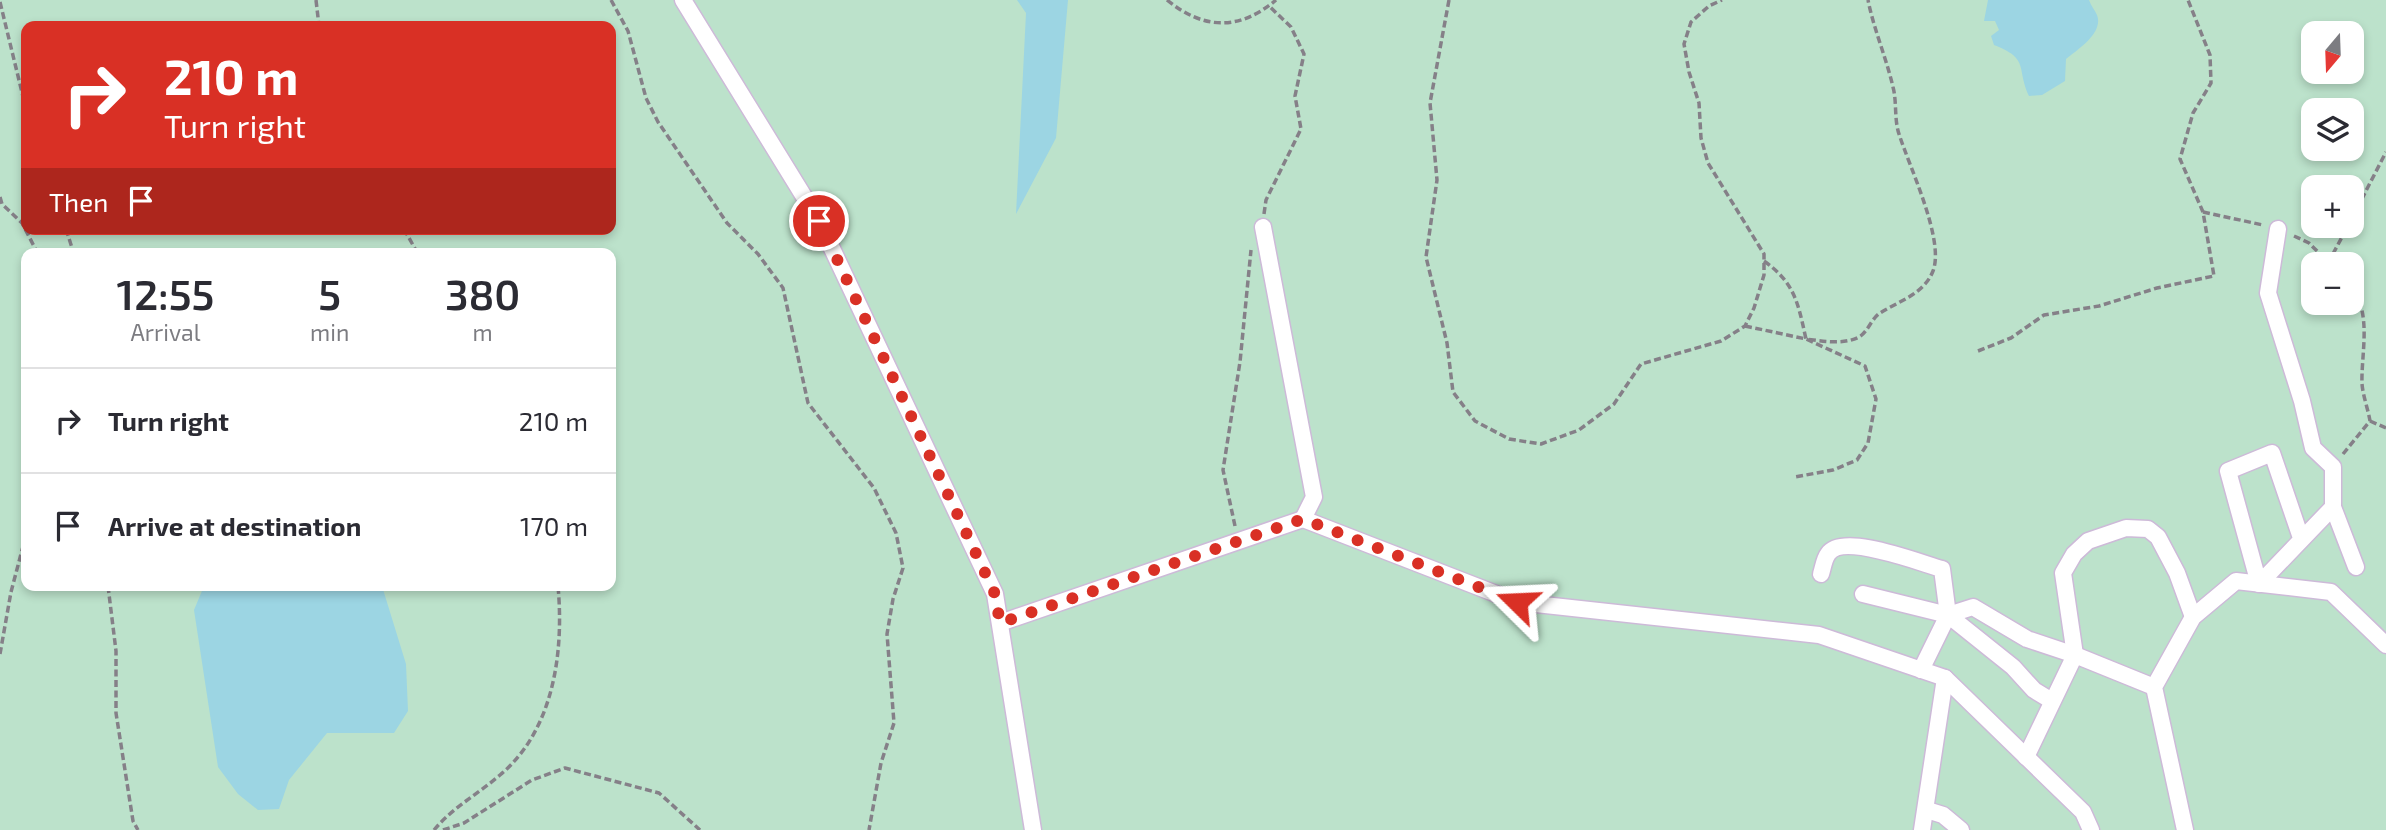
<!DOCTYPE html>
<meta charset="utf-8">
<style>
body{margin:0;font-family:"Exo 2",sans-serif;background:#f2f2f3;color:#2b2b33;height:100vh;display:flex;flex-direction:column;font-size:26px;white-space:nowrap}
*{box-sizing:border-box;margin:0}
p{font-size:23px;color:#7c7c81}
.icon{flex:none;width:38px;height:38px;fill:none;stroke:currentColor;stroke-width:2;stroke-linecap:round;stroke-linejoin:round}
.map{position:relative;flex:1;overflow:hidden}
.drawer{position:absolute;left:21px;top:248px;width:595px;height:343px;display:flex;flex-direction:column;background:#fff;border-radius:14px;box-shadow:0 4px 10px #0003}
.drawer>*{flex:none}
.hud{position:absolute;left:21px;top:21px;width:595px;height:214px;border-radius:14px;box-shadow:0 4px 10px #0003;background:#d93025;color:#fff;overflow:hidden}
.needle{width:46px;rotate:199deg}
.controls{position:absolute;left:2301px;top:21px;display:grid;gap:14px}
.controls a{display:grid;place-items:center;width:63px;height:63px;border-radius:14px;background:#fff;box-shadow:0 4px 10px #0003;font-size:35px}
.pin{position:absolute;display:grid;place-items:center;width:60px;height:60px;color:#fff;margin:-30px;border:4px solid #fff;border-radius:50%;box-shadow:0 2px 7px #0007}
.me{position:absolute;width:77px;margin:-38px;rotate:291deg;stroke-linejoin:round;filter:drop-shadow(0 0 5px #0008)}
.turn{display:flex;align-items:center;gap:24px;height:147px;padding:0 28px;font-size:32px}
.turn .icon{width:91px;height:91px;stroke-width:2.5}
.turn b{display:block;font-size:49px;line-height:60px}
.then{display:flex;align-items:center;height:66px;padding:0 28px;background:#0003;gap:14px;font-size:26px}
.eta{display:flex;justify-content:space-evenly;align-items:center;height:119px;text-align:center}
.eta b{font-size:42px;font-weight:600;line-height:49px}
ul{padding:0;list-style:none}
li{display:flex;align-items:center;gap:21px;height:105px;padding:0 28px;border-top:2px solid #e1e1e2}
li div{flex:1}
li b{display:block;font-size:26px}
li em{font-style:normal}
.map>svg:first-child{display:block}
.green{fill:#bce2cb;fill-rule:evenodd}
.water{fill:#9cd5e3}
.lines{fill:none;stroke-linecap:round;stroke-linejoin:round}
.minor-casing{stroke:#cdbad8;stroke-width:19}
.path{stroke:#858088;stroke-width:3.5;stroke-dasharray:7 3.5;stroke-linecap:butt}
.minor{stroke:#fff;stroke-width:16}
.route{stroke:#d93025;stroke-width:12;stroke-dasharray:0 21.6}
</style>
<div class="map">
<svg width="2386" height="830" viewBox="0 0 2386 830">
<rect width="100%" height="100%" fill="#fcf8ff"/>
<path class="green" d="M0,0H2386V830H0ZM26,26H611V229H26ZM2314,33H2352V72H2314ZM2314,110H2352V149H2314ZM2314,187H2352V226H2314ZM26,254H611V586H26ZM2314,264H2352V303H2314Z"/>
<g class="water">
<polygon points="1017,0 1068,0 1056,138 1016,214 1026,13"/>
<path d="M1988,0H2089C2091,6 2095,10 2097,15C2104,33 2077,50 2066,59L2065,81L2042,95L2029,96C2016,67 2030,59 1994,45L1991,36L1999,30L1995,21H1984Z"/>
<polygon points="204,586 382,586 406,664 408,711 394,733 327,733 289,780 279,809 258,810 238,794 218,767 194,610"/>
</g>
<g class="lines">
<defs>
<g id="minor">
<polyline points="683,0 819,221 995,594 1033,830"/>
<polyline points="1263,227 1314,497 1303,519"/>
<polyline points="2278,229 2268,293 2302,401 2313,448 2333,467 2333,507 2356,567"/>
<polyline points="2301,538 2272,453 2228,471 2259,584 2333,507"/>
<path d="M1821,574C1823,568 1824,559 1828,554C1842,532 1920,563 1942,569L1948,615"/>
<polyline points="1863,594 1948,615 2013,667 2034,690 2052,701"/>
<polyline points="1000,623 1303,519 1517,602 1819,635 1945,678 2083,812 2091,830"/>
<polyline points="1921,670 1948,615 1973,607 2027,639 2075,655 2154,687"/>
<polyline points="2026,757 2075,655 2063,573 2074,554 2088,541 2126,528 2148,529 2158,537 2177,573 2193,617"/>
<polyline points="1927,810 1943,815 1961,830"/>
<polyline points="1922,830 1945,678"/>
<polyline points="2185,830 2154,687 2193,617 2236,581 2331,592 2386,645"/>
</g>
</defs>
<use href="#minor" class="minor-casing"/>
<g class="path">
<polyline points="316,0 319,26"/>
<polyline points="611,0 628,31 646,98 658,122 727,223 758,254 783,288 808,403 874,488 896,533 903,568 893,599 887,634 894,723 881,763 869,830"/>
<path d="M1167,0C1204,30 1239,31 1276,0"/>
<polyline points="1449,0 1430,103 1437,180 1426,257 1447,343 1453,392 1475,421 1509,439 1541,444 1579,430 1614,404 1641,364 1721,341 1745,326 1754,308 1764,275 1764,254 1708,163 1701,138 1699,103 1689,72 1684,44 1691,22 1709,6 1722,0"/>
<polyline points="0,2 26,109"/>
<polyline points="0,197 2,204 22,223 38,254"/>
<polyline points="2203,212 2263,225"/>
<polyline points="1264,214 1266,200 1301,129 1295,96 1304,54 1291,27 1269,6"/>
<polyline points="2352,218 2386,152"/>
<polyline points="66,229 74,254"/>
<polyline points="404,229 418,254"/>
<polyline points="2294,236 2309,243 2330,264"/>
<path d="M1764,261C1795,283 1798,303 1806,339C1822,341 1844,345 1859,337C1868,332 1871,319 1880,313C1899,301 1924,294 1933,271C1945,240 1909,166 1899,134C1894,119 1897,102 1893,87C1886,57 1874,30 1868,0"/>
<polyline points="2328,263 2348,226"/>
<polyline points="1745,326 1806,339 1865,366 1876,399 1868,443 1857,460 1833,470 1795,477"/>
<polyline points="1978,351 2011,338 2044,315 2099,306 2157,288 2214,276 2203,212 2180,159 2193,113 2211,83 2210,55 2188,0"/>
<polyline points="2370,421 2386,428"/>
<path d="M2343,454L2370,421C2368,409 2363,396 2362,384C2361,353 2372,315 2352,288"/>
<polyline points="1235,526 1223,470 1240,362 1251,250"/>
<polyline points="108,586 116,651 116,713 133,821 138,830"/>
<polyline points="0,654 11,592 26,535"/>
<path d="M434,830C453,807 477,795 500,775C554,730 564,652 558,586"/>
<polyline points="443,830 464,823 532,780 565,768 659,793 700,830"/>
</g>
<use href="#minor" class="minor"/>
</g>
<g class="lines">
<polyline class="route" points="819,221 995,594 1000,623 1303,519 1517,602"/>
</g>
</svg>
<div class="controls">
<a><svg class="needle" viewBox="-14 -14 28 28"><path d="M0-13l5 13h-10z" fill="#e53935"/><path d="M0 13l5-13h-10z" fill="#7c7c81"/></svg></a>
<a><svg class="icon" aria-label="layers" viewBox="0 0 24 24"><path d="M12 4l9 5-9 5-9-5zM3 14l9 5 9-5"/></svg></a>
<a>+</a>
<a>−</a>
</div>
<div class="pin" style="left:819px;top:221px;background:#d93025"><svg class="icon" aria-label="arrive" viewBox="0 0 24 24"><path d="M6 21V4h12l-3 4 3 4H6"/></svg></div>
<svg class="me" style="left:1517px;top:602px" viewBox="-20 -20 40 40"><path d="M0-17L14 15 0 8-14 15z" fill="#d93025" stroke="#fff" stroke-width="4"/></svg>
<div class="hud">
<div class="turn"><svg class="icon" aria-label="right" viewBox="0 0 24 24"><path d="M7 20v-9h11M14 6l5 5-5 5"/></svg><div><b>210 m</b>Turn right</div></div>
<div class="then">Then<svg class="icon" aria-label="arrive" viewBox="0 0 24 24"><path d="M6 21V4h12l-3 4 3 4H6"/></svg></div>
</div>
<section class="drawer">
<div class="eta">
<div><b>12:55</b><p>Arrival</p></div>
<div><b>5</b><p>min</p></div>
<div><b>380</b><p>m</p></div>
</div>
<ul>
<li><svg class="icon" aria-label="right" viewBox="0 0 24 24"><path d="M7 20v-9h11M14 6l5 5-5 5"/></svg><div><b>Turn right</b></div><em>210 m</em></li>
<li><svg class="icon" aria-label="arrive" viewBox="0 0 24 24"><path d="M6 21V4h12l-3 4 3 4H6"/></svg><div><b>Arrive at destination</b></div><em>170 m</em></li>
</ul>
</section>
</div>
